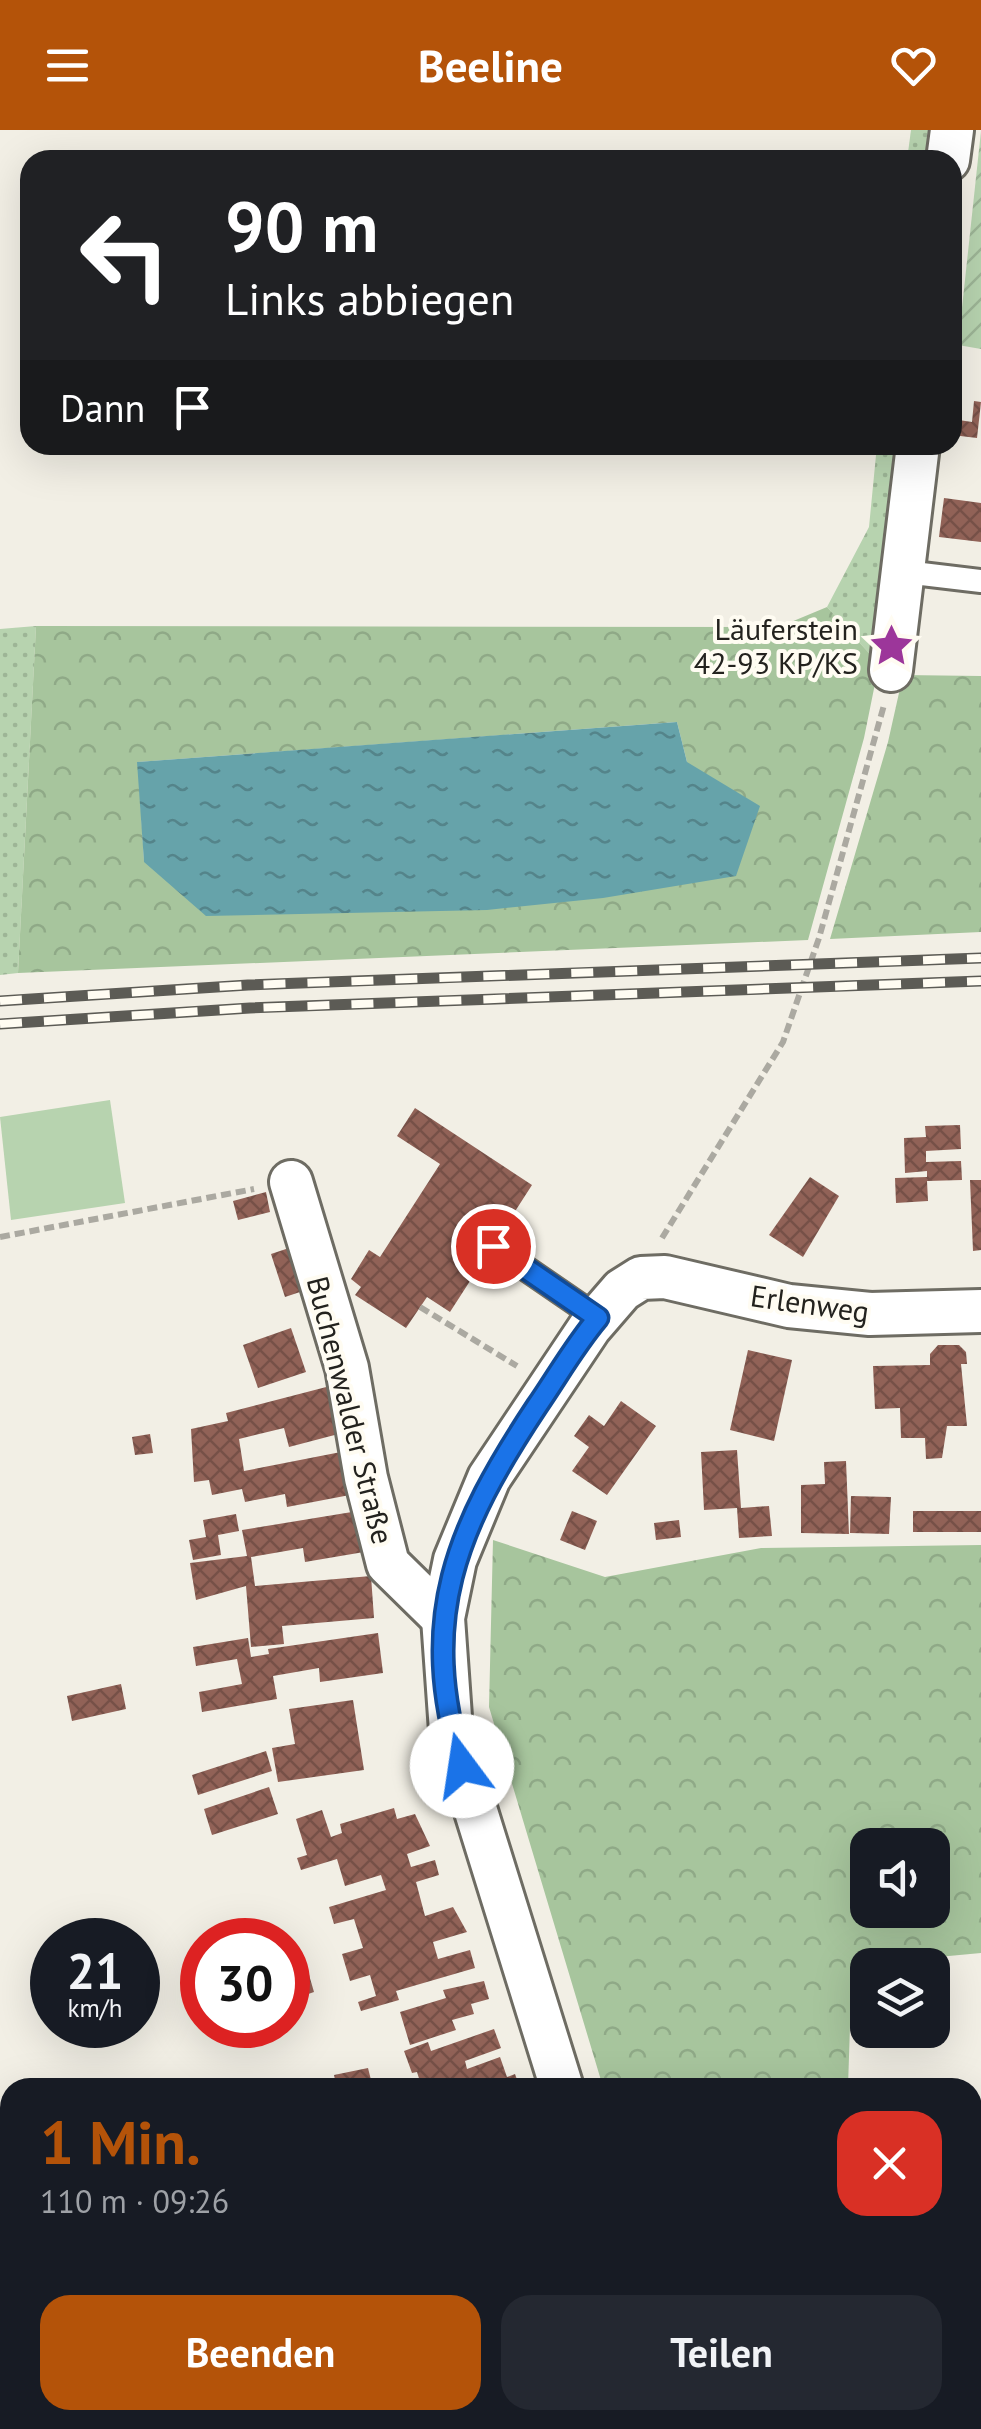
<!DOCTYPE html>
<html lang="de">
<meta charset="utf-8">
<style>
body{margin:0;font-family:"PT Sans",sans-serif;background:#242831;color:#f1f3f6;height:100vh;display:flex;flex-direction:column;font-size:38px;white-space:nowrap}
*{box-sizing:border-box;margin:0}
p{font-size:32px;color:#9ea1a6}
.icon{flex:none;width:55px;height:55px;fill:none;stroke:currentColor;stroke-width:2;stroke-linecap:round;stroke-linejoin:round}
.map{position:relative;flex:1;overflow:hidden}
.side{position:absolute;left:0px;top:1948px;width:982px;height:352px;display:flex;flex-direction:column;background:#171b24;border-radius:30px 30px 0 0;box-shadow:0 10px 40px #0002}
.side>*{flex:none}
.banner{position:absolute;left:20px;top:20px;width:942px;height:305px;border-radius:30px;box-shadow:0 10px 40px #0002;background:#202124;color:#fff;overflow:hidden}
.controls{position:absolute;left:850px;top:1698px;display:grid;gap:20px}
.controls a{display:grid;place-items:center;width:100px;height:100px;border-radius:20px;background:#171b24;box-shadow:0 10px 40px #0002;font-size:50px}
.speed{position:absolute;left:30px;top:1788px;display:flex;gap:20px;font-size:50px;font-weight:700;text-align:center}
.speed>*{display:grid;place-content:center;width:130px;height:130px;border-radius:50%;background:#171b24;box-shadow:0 10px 40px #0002;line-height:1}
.speed small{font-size:25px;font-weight:400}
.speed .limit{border:15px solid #d22;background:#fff;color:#111}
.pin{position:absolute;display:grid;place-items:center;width:85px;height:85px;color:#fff;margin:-42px;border:5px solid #fff;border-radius:50%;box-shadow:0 2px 10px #0007}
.me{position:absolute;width:110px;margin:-55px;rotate:346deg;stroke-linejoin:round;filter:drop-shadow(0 0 8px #0008)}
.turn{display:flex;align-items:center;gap:35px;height:210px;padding:0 40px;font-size:45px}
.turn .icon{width:130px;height:130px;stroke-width:2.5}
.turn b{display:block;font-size:70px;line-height:85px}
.then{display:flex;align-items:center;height:95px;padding:0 40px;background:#0003;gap:20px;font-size:38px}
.round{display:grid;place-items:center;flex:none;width:105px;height:105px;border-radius:30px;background:#242831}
.head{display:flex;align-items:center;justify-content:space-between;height:170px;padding:0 40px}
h1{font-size:60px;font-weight:700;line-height:75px;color:#b45309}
.cta{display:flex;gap:20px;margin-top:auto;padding:20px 40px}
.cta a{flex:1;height:115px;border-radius:30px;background:#b45309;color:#fff;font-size:40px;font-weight:700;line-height:115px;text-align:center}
.cta a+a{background:#242831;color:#f1f3f6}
header{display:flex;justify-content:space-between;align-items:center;height:130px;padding:0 40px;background:#b45309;color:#fff;font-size:45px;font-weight:700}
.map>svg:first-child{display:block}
.grass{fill:url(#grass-dots)}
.forest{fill:url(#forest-crowns);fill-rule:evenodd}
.cemetery{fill:url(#cemetery-stones)}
.park{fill:#b7d3af}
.garden{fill:url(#garden-furrows)}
.water{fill:url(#water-ripples)}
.building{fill:url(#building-cross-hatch)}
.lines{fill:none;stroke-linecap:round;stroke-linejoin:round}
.lane-casing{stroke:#6e6c63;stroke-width:28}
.street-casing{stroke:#6e6c63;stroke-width:48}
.path{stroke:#aba9a1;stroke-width:6;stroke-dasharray:10 5;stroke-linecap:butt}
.lane{stroke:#fff;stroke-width:22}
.street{stroke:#fff;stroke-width:42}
.rail-casing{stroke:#5c5b55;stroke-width:11}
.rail{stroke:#fffcf2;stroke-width:8;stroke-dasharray:22;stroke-linecap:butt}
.route-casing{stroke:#114b97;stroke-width:25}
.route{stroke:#1a73e8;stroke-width:18}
.labels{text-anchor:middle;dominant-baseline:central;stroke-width:8;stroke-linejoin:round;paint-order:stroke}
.poi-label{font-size:30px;fill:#23221e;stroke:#fffcf2;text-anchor:end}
.street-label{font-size:30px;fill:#23221e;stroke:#fffcf2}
</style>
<header><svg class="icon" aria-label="menu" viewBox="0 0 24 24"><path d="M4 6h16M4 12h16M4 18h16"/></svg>Beeline<svg class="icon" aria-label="heart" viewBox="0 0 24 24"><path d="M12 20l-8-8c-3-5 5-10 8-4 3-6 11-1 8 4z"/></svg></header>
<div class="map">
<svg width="981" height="2299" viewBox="0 0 981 2299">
<defs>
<pattern id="grass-dots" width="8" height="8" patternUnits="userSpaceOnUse" patternTransform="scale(2.5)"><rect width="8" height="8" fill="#b7d3af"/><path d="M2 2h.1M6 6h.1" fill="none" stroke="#9db596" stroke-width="1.8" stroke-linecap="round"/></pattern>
<pattern id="forest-crowns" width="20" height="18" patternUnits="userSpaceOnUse" patternTransform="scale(2.5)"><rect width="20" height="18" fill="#a7c59d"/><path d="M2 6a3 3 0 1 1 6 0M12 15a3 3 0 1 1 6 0" fill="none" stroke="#8fa987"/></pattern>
<pattern id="cemetery-stones" width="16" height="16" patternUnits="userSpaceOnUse" patternTransform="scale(2.5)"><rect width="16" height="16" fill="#b7d3af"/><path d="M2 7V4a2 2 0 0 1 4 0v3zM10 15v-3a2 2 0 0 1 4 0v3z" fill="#9db596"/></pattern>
<pattern id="garden-furrows" width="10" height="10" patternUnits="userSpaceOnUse" patternTransform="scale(2.5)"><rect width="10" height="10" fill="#b7d3af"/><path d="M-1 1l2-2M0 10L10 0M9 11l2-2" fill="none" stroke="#9db596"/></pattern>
<pattern id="water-ripples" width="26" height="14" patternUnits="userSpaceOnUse" patternTransform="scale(2.5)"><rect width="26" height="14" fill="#66a3aa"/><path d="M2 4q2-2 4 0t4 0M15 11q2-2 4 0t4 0" fill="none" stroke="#54848a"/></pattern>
<pattern id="building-cross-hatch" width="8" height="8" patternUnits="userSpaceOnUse" patternTransform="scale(2.5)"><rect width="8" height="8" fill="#916257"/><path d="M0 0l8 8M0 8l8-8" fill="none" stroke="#765047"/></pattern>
</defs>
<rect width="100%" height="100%" fill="#f2efe5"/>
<g class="grass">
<polygon points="911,0 937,0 933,30 907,30"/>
<polygon points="877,315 905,315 879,534 827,477 869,397"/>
<polygon points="36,496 18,843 0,845 0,499"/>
</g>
<g class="forest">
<path d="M827,477L879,534L864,608L808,810L18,843L36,496L779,497ZM677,592L687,632L144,731L138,632Z"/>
<polygon points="903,545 981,546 981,802 830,809 888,612"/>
<path d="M493,1410L605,1447L761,1418L981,1415V1823L852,1835L848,1957H603L489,1577ZM868,1715H932V1780H868Z"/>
</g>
<polygon class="cemetery" points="973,2133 981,2140 981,2299 661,2299 660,2290 972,2290"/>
<polygon class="park" points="110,970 125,1073 11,1090 0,987"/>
<polygon class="garden" points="981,1 981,219 958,215"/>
<polygon class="water" points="677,592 687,632 760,676 736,746 603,768 487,780 206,786 144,732 137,632"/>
<g class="building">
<polygon points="974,271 981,272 977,308 952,305 952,289 972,292"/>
<polygon points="944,368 981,373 981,412 939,407"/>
<polygon points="415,978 532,1055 450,1182 427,1167 406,1198 355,1165 361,1157 351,1149 369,1120 380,1127 440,1034 397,1006"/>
<polygon points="960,995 961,1019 926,1021 926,1032 961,1031 962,1050 927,1051 928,1071 896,1073 895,1048 927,1047 927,1041 905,1043 904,1008 926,1007 925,996"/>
<polygon points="810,1047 839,1066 803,1127 769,1105"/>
<polygon points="970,1050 981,1050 981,1120 973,1121"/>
<polygon points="266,1062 270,1082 238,1090 233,1071"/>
<polygon points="292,1117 306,1160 285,1167 271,1124"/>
<polygon points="291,1198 306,1242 258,1258 243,1215"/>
<polygon points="938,1215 959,1215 966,1222 967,1234 961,1234 967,1296 947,1296 942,1328 926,1329 925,1308 901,1308 900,1278 875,1279 873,1236 930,1235 930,1224"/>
<polygon points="748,1220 792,1230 774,1311 730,1300"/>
<polygon points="334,1255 346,1302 289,1317 284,1298 239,1309 244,1341 346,1321 355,1364 287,1377 285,1364 245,1372 242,1359 212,1365 209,1350 194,1352 191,1299 228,1291 226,1283"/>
<polygon points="621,1271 656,1296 607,1365 572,1341 589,1317 574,1306 589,1285 604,1296"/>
<polygon points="150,1304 153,1323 135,1325 132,1307"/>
<polygon points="737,1320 741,1378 769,1376 772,1406 739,1408 737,1378 704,1380 701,1322"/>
<polygon points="846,1331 849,1404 801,1403 801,1355 825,1354 824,1332"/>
<polygon points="851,1366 891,1367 889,1404 850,1403"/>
<polygon points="358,1381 364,1422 305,1432 303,1418 251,1427 255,1456 371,1446 374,1488 282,1496 284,1514 251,1517 246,1456 196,1470 190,1433 247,1426 242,1400"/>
<polygon points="572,1381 597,1391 585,1420 560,1410"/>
<rect x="913" y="1381" width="68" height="21"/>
<polygon points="236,1384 239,1401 218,1405 221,1425 193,1430 189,1410 206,1407 203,1390"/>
<polygon points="679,1390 681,1407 656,1410 654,1393"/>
<polygon points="378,1503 383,1543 320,1552 319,1538 273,1546 277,1569 202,1582 199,1562 242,1554 237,1529 196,1536 193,1517 248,1508 251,1527 269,1524 268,1519"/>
<polygon points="121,1554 126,1579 72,1591 67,1566"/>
<polygon points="353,1570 364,1640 278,1652 272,1618 295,1614 289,1579"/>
<polygon points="266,1621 272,1641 198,1665 192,1645"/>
<polygon points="269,1657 278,1684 212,1705 204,1679"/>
<polygon points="394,1678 397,1689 415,1684 430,1716 407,1724 411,1737 435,1730 439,1745 416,1752 425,1786 453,1777 467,1802 433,1812 438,1829 470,1820 475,1838 396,1861 399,1870 361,1881 358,1872 376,1866 370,1845 350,1851 342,1824 363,1818 354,1789 334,1794 329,1777 386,1760 381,1745 345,1756 337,1729 301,1740 297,1728 307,1725 296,1689 322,1680 331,1707 342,1703 340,1694"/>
<polygon points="307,1838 314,1862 288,1871 288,1844"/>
<polygon points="484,1851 489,1869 471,1874 474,1884 452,1890 456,1900 410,1915 400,1882 446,1868 443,1860"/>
<polygon points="494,1899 501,1918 465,1931 467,1939 500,1927 507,1947 515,1944 520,1958 422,1958 417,1942 412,1943 404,1921 428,1912 431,1921"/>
<polygon points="368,1938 373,1958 337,1958 334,1945"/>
<polygon points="972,1981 981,1982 981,2050 972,2049"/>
<polygon points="974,2255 981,2274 981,2299 921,2299 919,2290 972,2290"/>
<polygon points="17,2290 214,2290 192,2299 0,2299"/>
</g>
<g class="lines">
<defs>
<g id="lane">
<polyline points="905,442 981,451"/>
<polyline points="493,1116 598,1188"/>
</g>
<g id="street">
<polyline points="948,30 952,0"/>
<polyline points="891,540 918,315"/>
<polyline points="291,1052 347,1238 366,1348 388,1434 443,1488"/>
<polyline points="562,1958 451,1601 443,1488 455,1430 489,1348 590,1197 622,1160 641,1148 665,1147 789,1176 870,1184 981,1181"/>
<polyline points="632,2290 633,2299"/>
</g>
</defs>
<use href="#lane" class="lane-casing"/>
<use href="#street" class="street-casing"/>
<g class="path">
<polyline points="0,1107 254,1059"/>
<polyline points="662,1108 783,912 819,808 884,575"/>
<polyline points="420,1177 517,1236"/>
<polyline points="881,2290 883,2299"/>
</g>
<use href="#lane" class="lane"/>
<use href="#street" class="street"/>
<defs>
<g id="rail">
<polyline points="0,871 248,855 981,828"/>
<polyline points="0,894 250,878 981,851"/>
</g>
</defs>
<use href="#rail" class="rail-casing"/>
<use href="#rail" class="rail"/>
</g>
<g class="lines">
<defs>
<path id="route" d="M462,1636C417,1489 456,1398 537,1276C557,1247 575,1215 598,1188L493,1116"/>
</defs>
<use href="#route" class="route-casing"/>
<use href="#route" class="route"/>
</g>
<defs>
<symbol id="sight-bare" viewBox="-9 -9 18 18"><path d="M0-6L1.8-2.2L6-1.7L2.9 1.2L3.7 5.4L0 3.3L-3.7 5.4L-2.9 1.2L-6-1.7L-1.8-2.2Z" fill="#9c369a" stroke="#fffcf2" stroke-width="2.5" paint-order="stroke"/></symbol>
</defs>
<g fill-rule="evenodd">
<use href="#sight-bare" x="860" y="484" width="63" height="63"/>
</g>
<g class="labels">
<g class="poi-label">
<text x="858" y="498">Läuferstein<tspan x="858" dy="34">42-93 KP/KS</tspan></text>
</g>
<g class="street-label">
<text transform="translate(810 1173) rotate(8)">Erlenweg</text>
<text transform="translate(351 1280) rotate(76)">Buchenwalder Straße</text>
</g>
</g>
</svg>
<div class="controls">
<a><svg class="icon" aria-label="sound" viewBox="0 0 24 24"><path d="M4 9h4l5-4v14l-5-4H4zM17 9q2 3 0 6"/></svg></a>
<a><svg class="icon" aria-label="layers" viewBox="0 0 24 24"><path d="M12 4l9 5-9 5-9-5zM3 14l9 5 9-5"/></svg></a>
</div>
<div class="speed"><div>21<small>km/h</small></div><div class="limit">30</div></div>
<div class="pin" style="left:493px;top:1116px;background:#d93025"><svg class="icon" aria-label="arrive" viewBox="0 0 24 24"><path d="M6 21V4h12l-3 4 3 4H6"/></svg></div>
<svg class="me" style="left:462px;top:1636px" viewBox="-20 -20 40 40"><circle r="19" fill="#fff"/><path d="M0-13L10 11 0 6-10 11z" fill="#1a73e8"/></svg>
<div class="banner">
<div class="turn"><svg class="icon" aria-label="left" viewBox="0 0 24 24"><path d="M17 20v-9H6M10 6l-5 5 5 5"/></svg><div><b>90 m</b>Links abbiegen</div></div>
<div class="then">Dann<svg class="icon" aria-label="arrive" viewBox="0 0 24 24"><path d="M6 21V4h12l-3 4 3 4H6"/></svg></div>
</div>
<section class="side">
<div class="head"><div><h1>1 Min.</h1><p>110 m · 09:26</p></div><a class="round" style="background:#d93025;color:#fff"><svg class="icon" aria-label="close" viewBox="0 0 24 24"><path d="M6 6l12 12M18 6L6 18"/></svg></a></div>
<div class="cta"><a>Beenden</a><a>Teilen</a></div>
</section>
</div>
